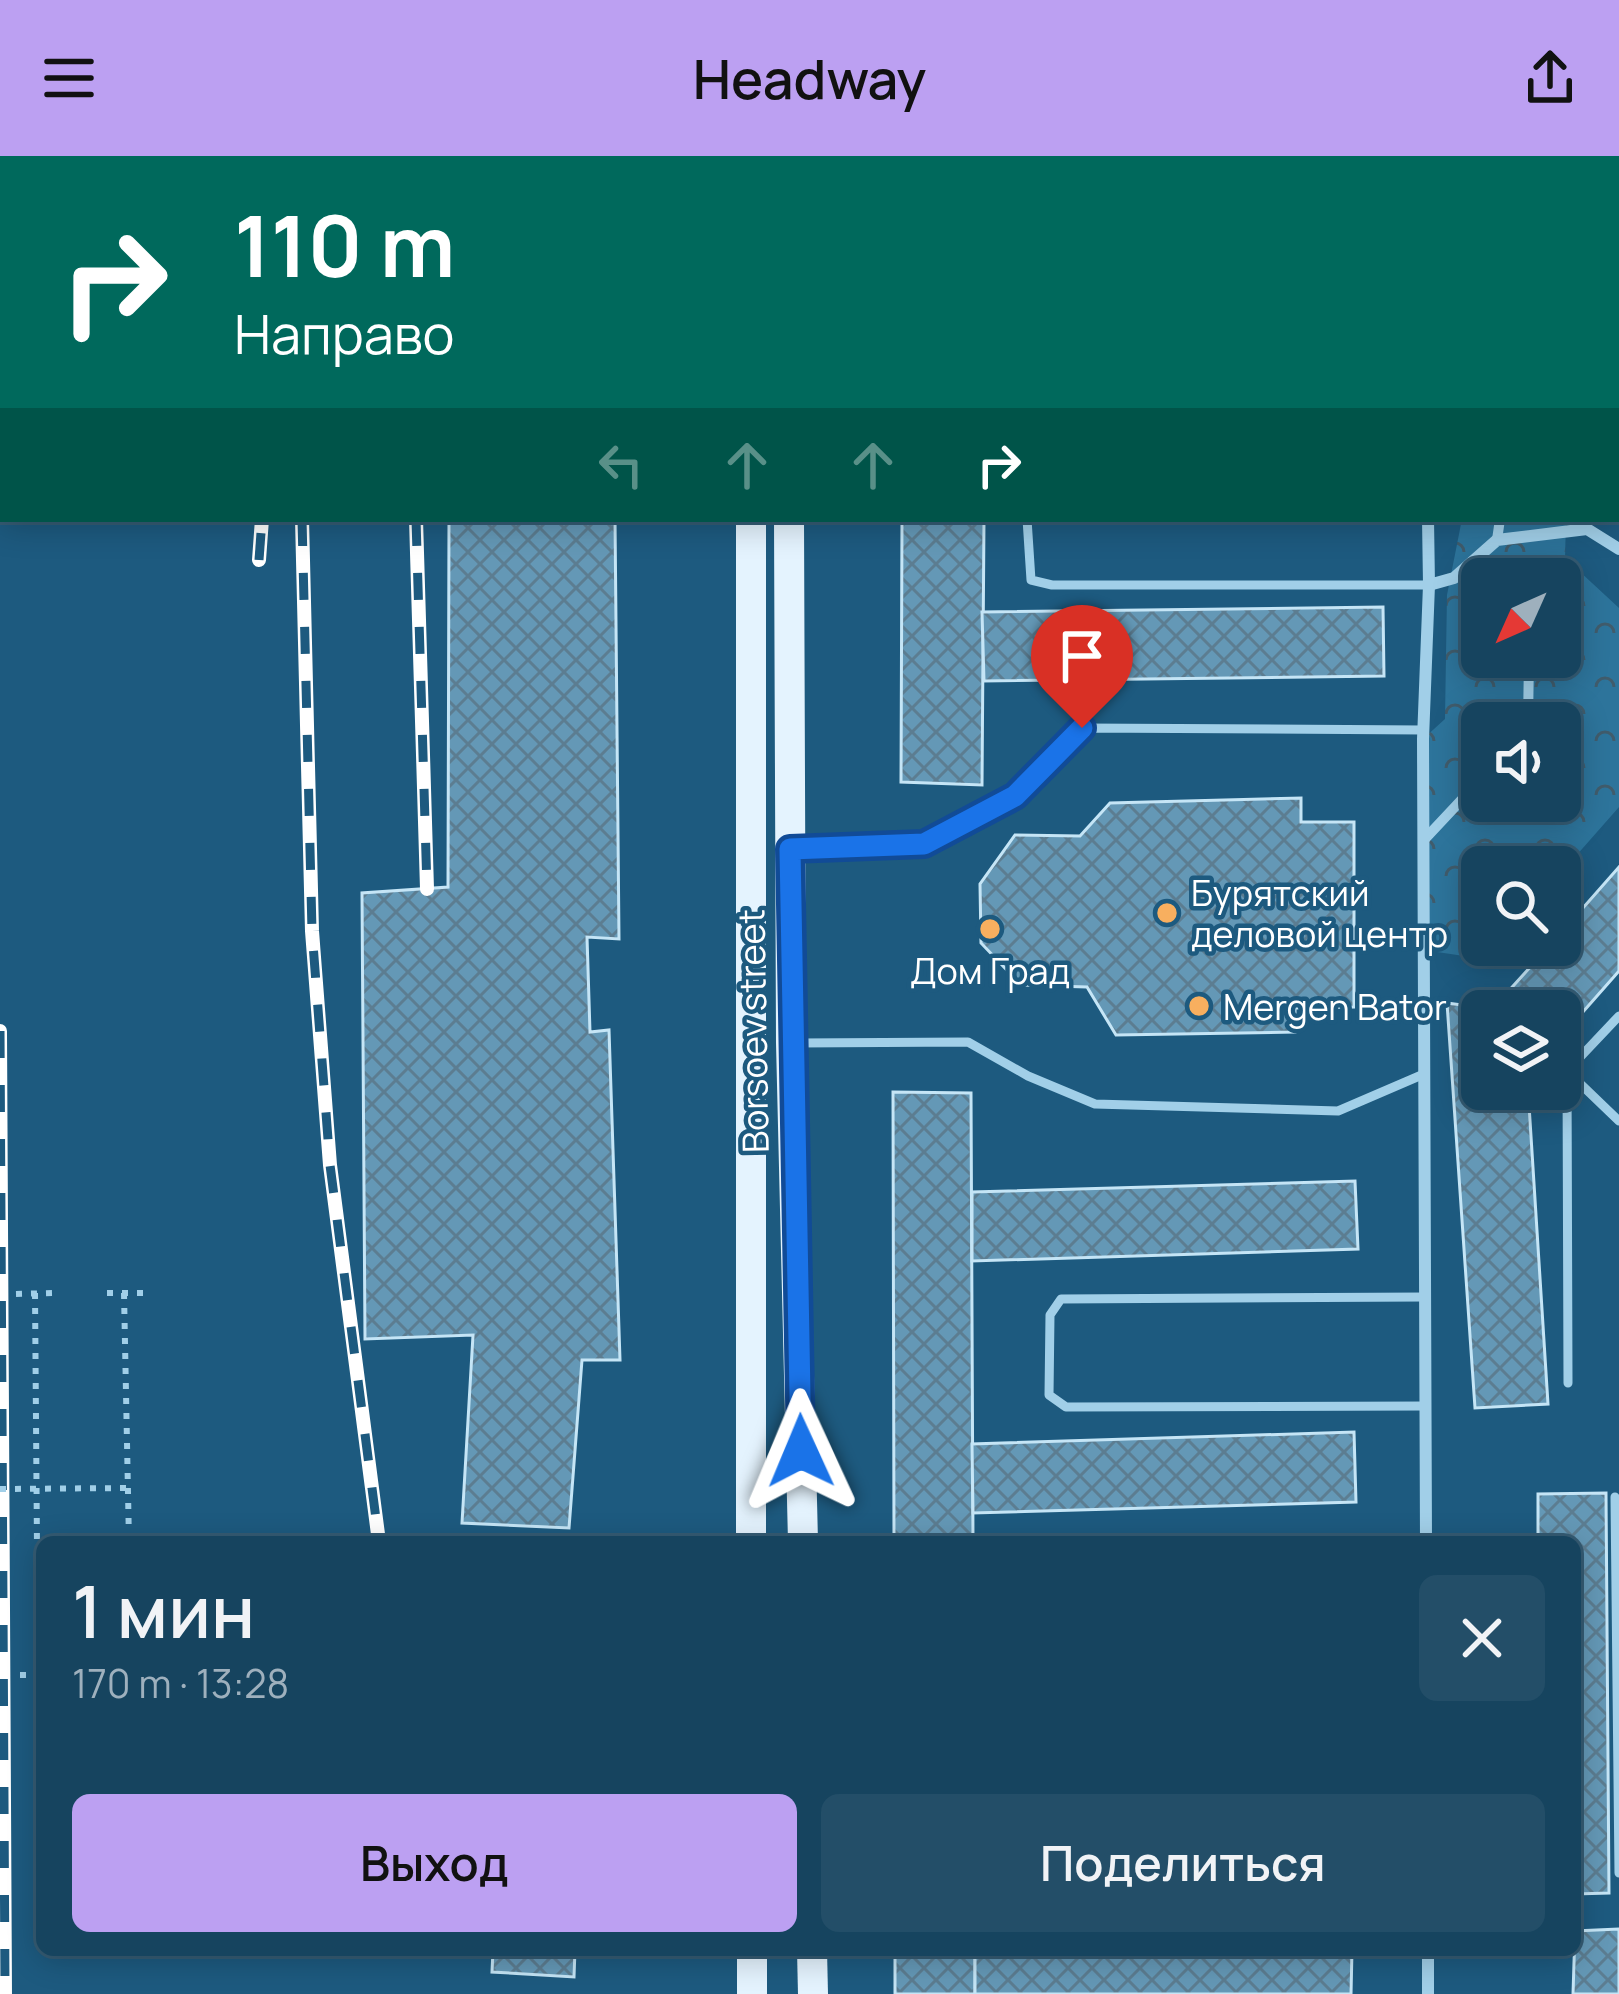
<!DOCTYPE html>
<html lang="ru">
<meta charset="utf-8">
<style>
body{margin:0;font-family:Manrope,sans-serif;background:#234e68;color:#f1f3f6;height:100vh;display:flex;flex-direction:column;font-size:45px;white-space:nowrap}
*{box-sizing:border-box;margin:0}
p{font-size:39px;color:#9eb0bd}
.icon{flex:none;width:66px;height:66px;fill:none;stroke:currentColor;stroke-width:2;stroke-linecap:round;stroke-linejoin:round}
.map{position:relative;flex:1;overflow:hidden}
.details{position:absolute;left:36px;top:1380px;width:1545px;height:420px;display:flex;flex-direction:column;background:#16445f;border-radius:18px;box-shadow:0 6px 30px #0003,0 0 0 3px #355c74}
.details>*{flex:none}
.guide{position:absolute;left:0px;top:0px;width:1620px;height:366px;box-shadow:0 6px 30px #0003,0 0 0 3px #355c74;background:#00695c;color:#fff;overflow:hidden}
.needle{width:78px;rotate:225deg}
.controls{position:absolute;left:1461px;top:402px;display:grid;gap:24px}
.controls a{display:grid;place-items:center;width:120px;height:120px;border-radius:18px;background:#16445f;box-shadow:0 6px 30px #0003,0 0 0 3px #355c74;font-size:60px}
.pin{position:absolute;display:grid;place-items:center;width:102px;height:102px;color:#fff;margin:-123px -51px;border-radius:50% 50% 50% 0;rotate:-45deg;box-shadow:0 0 12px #0007}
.pin .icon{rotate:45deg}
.me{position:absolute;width:132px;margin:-66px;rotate:359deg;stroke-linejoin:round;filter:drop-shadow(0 0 9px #0008)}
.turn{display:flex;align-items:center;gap:42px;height:252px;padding:0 36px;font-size:54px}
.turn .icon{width:156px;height:156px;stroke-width:2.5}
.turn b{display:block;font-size:84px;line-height:102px}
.lanes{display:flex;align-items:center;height:114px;padding:0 36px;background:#0003;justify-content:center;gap:60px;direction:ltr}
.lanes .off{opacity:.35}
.round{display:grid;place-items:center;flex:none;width:126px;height:126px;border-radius:18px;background:#234e68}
.headline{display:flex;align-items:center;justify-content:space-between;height:204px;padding:0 36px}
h1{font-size:72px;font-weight:600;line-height:90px}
.cta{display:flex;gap:24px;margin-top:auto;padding:24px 36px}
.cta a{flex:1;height:138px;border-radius:18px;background:#bca0f2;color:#111;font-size:48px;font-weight:600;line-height:138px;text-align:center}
.cta a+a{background:#234e68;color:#f1f3f6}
header{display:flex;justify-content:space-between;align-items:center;height:156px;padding:0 36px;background:#bca0f2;color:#111;font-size:54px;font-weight:600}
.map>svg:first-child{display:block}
.forest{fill:url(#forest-crowns);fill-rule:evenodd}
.building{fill:url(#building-cross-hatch);stroke:#c5e5f6;stroke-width:3}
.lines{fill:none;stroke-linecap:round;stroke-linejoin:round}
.path{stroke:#a1cfe8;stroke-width:6;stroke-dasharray:6 9;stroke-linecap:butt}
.service{stroke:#a1cfe8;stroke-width:9}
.pedestrian{stroke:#a1cfe8;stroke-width:10}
.minor{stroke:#a1cfe8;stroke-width:12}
.primary{stroke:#e4f3fe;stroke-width:30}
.rail-casing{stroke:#fff;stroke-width:14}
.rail{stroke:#1d5a7f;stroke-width:9;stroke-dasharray:27;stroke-linecap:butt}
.path-bridge{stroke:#a1cfe8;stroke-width:6;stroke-dasharray:6 9;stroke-linecap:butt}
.route-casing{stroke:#114b97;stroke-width:30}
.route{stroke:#1a73e8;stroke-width:21}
.poi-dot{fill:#f8af5f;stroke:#1d5a7f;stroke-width:4.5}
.labels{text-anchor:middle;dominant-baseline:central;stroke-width:9;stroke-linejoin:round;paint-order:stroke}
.poi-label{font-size:36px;fill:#fff;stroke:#1d5a7f;text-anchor:start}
.street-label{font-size:36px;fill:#fff;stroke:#1d5a7f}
</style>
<header><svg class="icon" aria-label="menu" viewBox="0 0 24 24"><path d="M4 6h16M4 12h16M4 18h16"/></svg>Headway<svg class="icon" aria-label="share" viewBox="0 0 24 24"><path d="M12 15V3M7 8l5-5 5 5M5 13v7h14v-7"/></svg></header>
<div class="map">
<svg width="1619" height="1838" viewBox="0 0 1619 1838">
<defs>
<pattern id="forest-crowns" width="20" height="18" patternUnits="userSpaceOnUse" patternTransform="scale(3)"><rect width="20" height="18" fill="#2d749b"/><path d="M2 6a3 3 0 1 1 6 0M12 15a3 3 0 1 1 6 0" fill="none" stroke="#405c6c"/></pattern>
<pattern id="building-cross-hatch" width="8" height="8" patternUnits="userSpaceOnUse" patternTransform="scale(3)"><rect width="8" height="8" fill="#6498b6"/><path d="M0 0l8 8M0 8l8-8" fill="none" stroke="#5c7d91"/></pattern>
</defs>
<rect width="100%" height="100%" fill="#1d5a7f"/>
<path class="forest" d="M1462,363H1566L1565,402L1619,452V651L1560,718V711H1482V789H1497L1484,803L1424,794L1423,583L1445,563L1447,439ZM1482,423H1560V501H1482ZM1482,567H1560V645H1482Z"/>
<g class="building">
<polygon points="449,363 615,363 619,783 587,781 590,876 609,874 620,1204 582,1204 569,1372 462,1367 473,1179 365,1183 362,737 448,731"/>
<polygon points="902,363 984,363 982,629 901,626"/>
<polygon points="1383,451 1384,520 984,525 982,456"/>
<polygon points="1301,642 1301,666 1354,666 1354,851 1295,852 1295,876 1116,879 1087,831 1021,829 981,787 980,728 1015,679 1080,680 1110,647"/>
<polygon points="1619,711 1619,815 1560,882 1560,855 1523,855 1505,839 1550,789 1560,789 1560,778"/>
<polygon points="1447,847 1507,855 1482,855 1482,933 1528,933 1548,1248 1475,1252"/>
<polygon points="893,936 971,937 973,1386 894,1386"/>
<polygon points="1355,1025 1358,1093 972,1105 972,1036"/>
<polygon points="1354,1276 1356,1346 973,1357 972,1288"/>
<polygon points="1606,1337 1609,1737 1575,1738 1575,1386 1538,1386 1538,1338"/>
<polygon points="1619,1773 1619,1838 1573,1838 1575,1775"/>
<polygon points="493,1794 575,1794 574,1821 492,1816"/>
<rect x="895" y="1794" width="80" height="44"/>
<polygon points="1205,1794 1352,1794 1351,1838 975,1838 975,1798"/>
</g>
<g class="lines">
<g class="path">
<polyline points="35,1137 38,1519"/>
<polyline points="107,1137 145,1137"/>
<polyline points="124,1137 129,1386"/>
<polyline points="16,1138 55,1137"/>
<polyline points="20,1519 42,1519"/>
</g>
<g class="service">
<polyline points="1436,3 1438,0"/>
<polyline points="1617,226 1619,224"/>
<polyline points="1027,363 1031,424 1052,429 1429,429"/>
<polyline points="796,693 924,688 1015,639 1082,572 1423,574"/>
<polyline points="798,887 968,886 1028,920 1095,948 1338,955 1424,918"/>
<polyline points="1567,915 1619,965"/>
<polyline points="1425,1141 1061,1143 1050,1159 1049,1239 1066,1251 1426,1250"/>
<polyline points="1568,1227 1567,915 1619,860"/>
<polyline points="1615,1341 1619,1717"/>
</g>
<g class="pedestrian">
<polyline points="1617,71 1619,69"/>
<polyline points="1497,384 1500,363"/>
<polyline points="1530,423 1530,410"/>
<polyline points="1528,567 1529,501"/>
<polyline points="1423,685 1482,622"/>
</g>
<g class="minor">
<polyline points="1422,0 1422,3"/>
<polyline points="1428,363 1429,429 1454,422 1497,384 1587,373 1619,393"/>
<polyline points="1426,1386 1423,583 1429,429"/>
<polyline points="1428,1794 1428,1838"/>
</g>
<g class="primary">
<polyline points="751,0 751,3"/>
<polyline points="788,0 788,3"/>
<polyline points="751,363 751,1386"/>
<polyline points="789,363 791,887 803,1386"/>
<polyline points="752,1794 752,1838"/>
<polyline points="812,1794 813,1838"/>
</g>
<defs>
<g id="rail">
<polyline points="382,0 383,3"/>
<polyline points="445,0 446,3"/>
<polyline points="9,3 9,0"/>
<polyline points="284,3 285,0"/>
<polyline points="0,130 3,86"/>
<polyline points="302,363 312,775 330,1009 379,1386"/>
<polyline points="416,363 427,733"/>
<polyline points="259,404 262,363"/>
<polyline points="0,875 5,1838"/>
</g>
</defs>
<use href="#rail" class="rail-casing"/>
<use href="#rail" class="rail"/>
<polyline class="path-bridge" points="0,1333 129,1332"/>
</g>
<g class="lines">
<defs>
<polyline id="route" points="801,1295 790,693 924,688 1015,640 1082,572"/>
</defs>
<use href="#route" class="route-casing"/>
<use href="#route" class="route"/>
</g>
<g class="poi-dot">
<circle cx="1167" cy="757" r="12"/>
<circle cx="990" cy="773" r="12"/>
<circle cx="1199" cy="850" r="12"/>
</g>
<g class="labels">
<g class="poi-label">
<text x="1191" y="736">Бурятский<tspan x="1191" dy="41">деловой центр</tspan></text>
<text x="990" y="814" text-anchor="middle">Дом Град</text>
<text x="1223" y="850">Mergen Bator</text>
</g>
<g class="street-label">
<text transform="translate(753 875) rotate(-91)">Borsoev street</text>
</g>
</g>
</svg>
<div class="controls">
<a><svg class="needle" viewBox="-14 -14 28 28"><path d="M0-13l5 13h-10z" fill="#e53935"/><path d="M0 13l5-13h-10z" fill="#9eb0bd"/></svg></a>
<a><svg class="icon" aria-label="sound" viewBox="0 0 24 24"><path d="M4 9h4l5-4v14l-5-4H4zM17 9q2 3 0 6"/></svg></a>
<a><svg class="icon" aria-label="search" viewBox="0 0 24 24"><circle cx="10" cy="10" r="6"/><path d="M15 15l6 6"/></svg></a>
<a><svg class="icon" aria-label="layers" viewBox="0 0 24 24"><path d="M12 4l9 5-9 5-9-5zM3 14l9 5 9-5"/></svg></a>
</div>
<div class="pin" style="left:1082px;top:572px;background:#d93025"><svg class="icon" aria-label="arrive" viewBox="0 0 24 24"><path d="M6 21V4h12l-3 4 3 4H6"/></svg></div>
<svg class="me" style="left:801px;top:1295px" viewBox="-20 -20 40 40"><path d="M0-17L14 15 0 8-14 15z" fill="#1a73e8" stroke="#fff" stroke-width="4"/></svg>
<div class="guide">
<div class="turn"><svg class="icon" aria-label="right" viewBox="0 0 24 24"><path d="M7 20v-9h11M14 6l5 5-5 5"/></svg><div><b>110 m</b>Направо</div></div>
<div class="lanes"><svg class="icon off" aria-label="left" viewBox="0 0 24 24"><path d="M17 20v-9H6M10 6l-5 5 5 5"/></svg><svg class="icon off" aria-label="ahead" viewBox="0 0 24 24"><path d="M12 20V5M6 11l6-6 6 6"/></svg><svg class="icon off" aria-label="ahead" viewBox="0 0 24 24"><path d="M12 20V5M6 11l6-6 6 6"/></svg><svg class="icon" aria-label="right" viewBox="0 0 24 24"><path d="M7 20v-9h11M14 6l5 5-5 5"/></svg></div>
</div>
<section class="details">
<div class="headline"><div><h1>1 мин</h1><p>170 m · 13:28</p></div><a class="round"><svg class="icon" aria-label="close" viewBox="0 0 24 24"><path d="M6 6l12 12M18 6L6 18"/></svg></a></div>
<div class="cta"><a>Выход</a><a>Поделиться</a></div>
</section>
</div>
